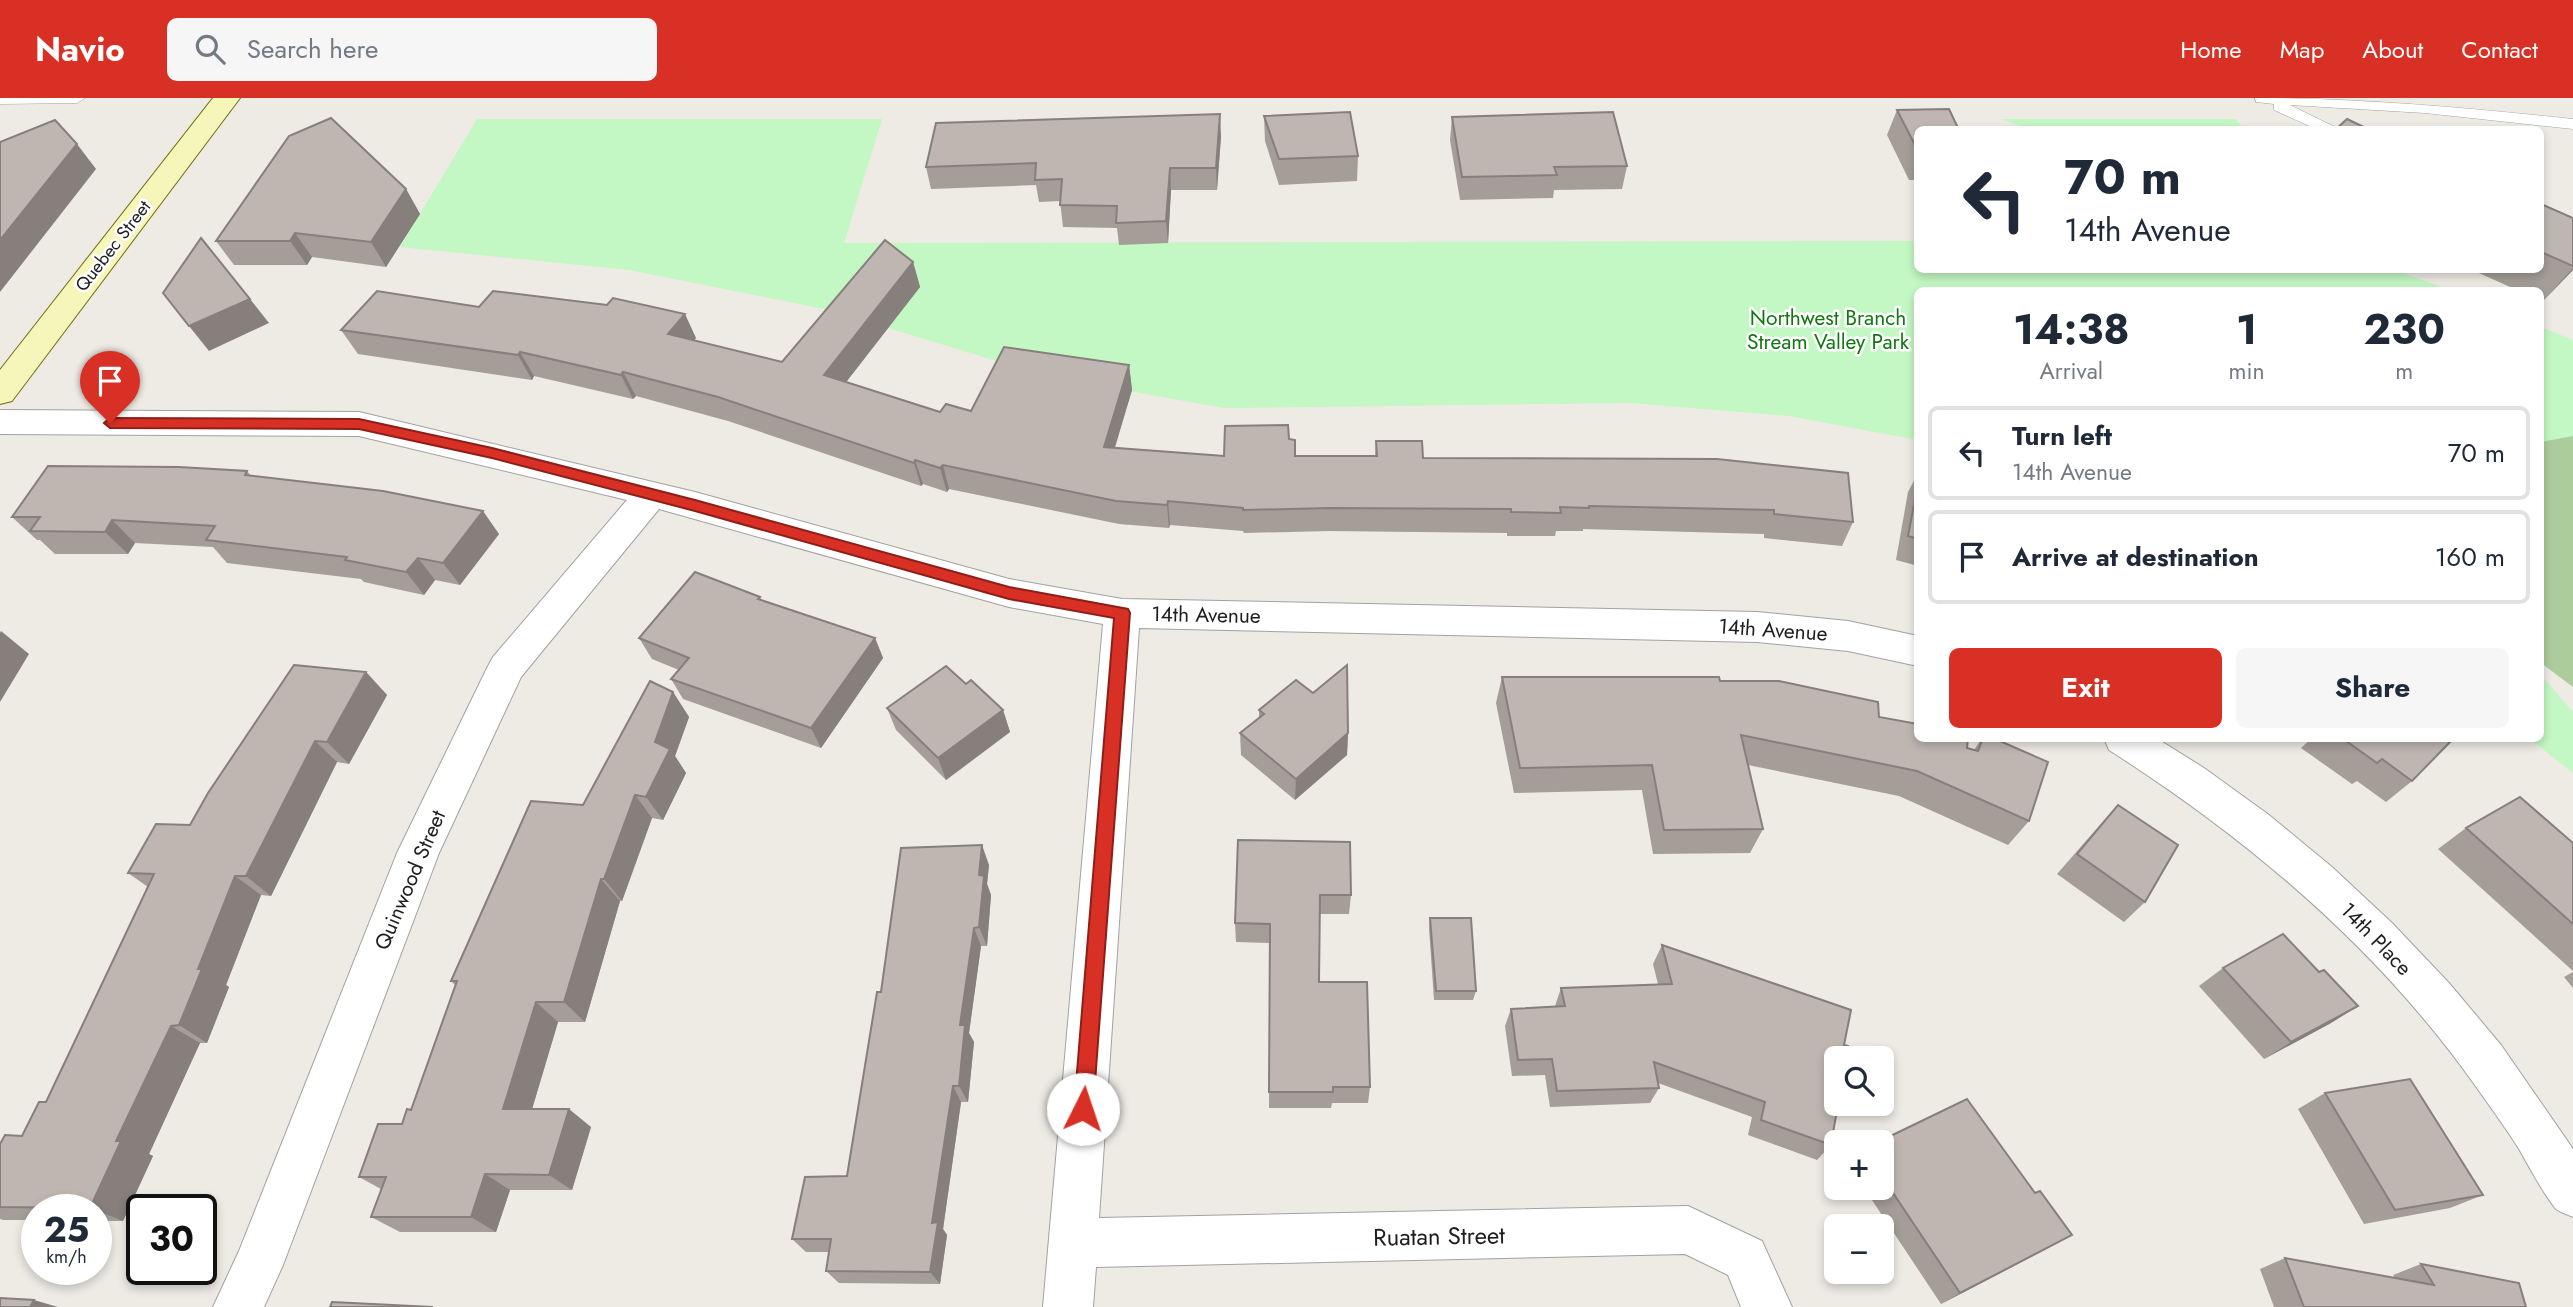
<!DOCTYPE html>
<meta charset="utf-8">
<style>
body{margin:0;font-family:Jost,sans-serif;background:#f6f6f7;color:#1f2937;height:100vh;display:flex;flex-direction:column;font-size:26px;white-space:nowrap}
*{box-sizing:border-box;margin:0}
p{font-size:23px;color:#747a83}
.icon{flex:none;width:38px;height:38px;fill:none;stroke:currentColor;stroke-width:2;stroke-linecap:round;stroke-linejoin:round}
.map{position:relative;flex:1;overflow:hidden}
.details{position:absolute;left:1914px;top:189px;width:630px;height:455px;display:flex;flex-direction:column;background:#fff;border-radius:10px;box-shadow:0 4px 10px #0003}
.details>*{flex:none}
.guide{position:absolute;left:1914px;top:28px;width:630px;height:147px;border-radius:10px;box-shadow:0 4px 10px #0003;background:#fff;color:#1f2937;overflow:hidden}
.buttons{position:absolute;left:1824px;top:948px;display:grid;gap:14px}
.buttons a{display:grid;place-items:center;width:70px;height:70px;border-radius:10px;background:#fff;box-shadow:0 4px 10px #0003;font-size:35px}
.speed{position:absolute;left:21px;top:1096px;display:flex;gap:14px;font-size:35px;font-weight:700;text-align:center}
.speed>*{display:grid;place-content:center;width:91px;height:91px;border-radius:50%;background:#fff;box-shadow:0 4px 10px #0003;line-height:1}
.speed small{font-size:18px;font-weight:400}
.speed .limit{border:4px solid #111;border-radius:10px;background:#fff;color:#111}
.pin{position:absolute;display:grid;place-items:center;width:60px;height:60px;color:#fff;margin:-72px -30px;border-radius:50% 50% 50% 0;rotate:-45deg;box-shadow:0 0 7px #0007}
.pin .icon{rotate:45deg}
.me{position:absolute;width:77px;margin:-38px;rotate:4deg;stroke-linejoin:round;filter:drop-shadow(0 0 5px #0008)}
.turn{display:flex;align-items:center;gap:24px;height:147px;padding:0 35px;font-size:32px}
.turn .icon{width:91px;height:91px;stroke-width:2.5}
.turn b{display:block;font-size:49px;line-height:60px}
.eta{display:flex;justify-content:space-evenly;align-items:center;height:119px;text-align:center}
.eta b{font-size:42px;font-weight:700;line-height:49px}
.button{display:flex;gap:14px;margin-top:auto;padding:14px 35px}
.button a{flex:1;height:80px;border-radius:10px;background:#d93025;color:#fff;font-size:28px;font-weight:700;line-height:80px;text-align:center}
.button a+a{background:#f6f6f7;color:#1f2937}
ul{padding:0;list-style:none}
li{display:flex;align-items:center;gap:21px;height:94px;margin:0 14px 10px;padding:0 21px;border:4px solid #e0e1e3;border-radius:10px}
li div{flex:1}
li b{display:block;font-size:26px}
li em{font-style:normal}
header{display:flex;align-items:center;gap:42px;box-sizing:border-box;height:98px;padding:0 35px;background:#d93025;color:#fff}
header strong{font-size:33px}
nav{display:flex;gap:38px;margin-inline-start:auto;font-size:24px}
.search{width:490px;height:63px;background:#f6f6f7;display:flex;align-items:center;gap:18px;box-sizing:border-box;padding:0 24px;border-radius:10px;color:#747a83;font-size:26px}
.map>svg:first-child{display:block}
.forest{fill:#adcc9b}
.park{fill:#c3f7c3}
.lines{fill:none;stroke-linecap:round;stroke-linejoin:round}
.lane-casing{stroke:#a2a2a2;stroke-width:1}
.street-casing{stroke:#a2a2a2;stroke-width:2}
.secondary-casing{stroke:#6d700a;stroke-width:2}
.lane{fill:#fff;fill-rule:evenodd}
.street{fill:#fff;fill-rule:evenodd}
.secondary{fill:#f6f5ba;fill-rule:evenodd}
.wall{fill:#a49d98}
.shaded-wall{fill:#867f7c}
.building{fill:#bfb6b1;stroke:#867f7c;stroke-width:2}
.route{fill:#d93025;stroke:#8d1f18;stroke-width:2}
.labels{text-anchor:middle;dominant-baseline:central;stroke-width:5;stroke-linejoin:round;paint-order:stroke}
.far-street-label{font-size:18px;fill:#1e1e1e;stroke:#fff}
.park-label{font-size:21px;fill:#171;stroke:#fff}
.street-label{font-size:21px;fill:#1e1e1e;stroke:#fff}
.near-street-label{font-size:24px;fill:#1e1e1e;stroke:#fff}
</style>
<header>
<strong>Navio</strong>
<div class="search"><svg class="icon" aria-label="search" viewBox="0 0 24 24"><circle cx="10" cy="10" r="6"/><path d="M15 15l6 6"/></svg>Search here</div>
<nav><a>Home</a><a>Map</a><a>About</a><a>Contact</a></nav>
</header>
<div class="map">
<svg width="2573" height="1209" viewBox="0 0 2573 1209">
<rect width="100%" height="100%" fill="#eeeae4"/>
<polygon class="forest" points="2541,251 2573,263 2573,589 2541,565"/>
<g class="park">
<polygon points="477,21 882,21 844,145 1918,143 1918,172 2396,172 2449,192 1918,192 1918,342 1789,318 1630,305 1224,310 1046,278 829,212 629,172 400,149"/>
<polygon points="2001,21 2236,21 2243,31 2031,32"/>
<polygon points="2541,229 2573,242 2573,338 2541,344"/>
<polygon points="2541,577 2573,614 2573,675 2530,641 2541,640"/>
</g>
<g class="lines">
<defs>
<g id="lane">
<polygon points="0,0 85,0 77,5 0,6"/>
<path d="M2255,0C2362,0 2467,10 2573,21V31L2425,15L2290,7L2341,32H2318L2274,12V6L2256,4Z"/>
</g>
<g id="street">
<polygon points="0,312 359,314 695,394 1009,481 1122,501 1757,514 1848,523 1918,538 1918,568 1848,553 1757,544 1139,530 1099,1120 1688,1108 1762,1143 1792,1209 1741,1209 1728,1177 1685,1156 1096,1169 1093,1209 1043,1209 1103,526 1009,509 659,411 521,579 439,755 283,1167 264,1209 213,1209 239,1153 397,755 487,570 493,559 627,402 359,338 0,336"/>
<path d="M2104,640H2156L2204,670L2269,717L2332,769L2392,825L2449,885L2501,947L2573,1051V1119C2567,1116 2559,1114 2555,1110C2541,1092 2530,1070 2519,1051C2506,1030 2491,1010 2477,990C2380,852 2250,742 2109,652Z"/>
</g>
<polygon id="secondary" points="213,0 240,0 12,303 0,306 0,272"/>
</defs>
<use href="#lane" class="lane-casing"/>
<use href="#street" class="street-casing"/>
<use href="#secondary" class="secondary-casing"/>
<use href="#lane" class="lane"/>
<use href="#street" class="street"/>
<use href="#secondary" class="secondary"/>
</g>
<g class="wall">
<polygon points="1897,12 1918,32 1918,82 1909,82 1887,37"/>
<polygon points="1264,18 1358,58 1357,83 1279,87 1265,43"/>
<polygon points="1452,19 1627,68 1622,91 1554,92 1553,100 1460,102 1450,42"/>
<polygon points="1221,38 1217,92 1171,92 1168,145 1119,147 1117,130 1063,129 1060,103 1039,104 1036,87 931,91 926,69"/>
<polygon points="406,91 420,116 386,169 312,159 307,167 234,167 216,143"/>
<polygon points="2541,106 2573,120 2573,172 2542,204 2541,192 2517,192 2472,172 2541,172"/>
<polygon points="913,164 920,189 846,284 940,314 971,313 1129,267 1132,292 1114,350 1224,358 1289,341 1295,358 1375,358 1376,343 1423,360 1853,424 1842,448 1764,440 1764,436 1583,431 1583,433 1556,433 1555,438 1507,438 1507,435 1329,433 1244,435 1243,433 1170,427 1169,430 1119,426 949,391 947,394 923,386 921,388 728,323 636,298 633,301 534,278 532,282 358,256 341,232 479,209 696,240 694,242 782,264"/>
<polygon points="247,373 251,378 499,436 460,487 435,482 424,497 364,484 361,481 227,465 213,449 135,445 128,456 55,456 40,442 37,442 12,419"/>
<polygon points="1918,375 1918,468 1896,462 1908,394"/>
<polygon points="760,499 762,503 875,540 883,560 821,650 683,601 671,581 679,572 652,561 639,540"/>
<polygon points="366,574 387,597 349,666 337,664 271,798 261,797 226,887 229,889 207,945 200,945 149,1056 153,1058 123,1123 96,1123 96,1111 37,1111 37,1122 3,1122 0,1121 0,1046 22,1038 46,1004 148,789 128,775 190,727"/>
<polygon points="1502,579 1720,583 1879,619 1974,652 1982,640 1993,640 2029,723 2008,747 1899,698 1748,667 1763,731 1750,755 1653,756 1642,692 1514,695 1496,605"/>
<polygon points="966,586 1003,612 1010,634 946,682 896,632 887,610"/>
<polygon points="673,594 689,619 675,658 686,675 663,722 652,720 622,803 620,803 585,924 558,924 532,1011 591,1029 572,1092 510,1092 496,1134 400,1134 371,1119 381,1091 359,1079 402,1026 411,1012 455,887 451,883 583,707"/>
<polygon points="1259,612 1348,635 1347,657 1295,702 1241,657 1240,635 1259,620"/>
<polygon points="2312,640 2447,640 2412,683 2386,704 2357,683 2352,686 2301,650"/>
<polygon points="2118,707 2145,804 2124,824 2057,776 2099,728"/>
<polygon points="2466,730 2573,745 2573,873 2438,751"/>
<polygon points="1350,744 1351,797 1349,816 1320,816 1319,884 1370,989 1368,1005 1332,1005 1331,1010 1269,1010 1270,845 1236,844 1235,825"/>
<polygon points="989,767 987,786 991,797 987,848 981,848 969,935 974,944 968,1004 961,1004 943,1131 947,1137 940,1186 839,1185 826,1173 829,1154 806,1154 792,1141 847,1078"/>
<polygon points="1430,820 1476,893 1473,902 1434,902 1429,830"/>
<polygon points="1662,847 1844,947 1831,1047 1817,1062 1748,1037 1752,1019 1658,985 1659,990 1650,1005 1550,1009 1545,977 1512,978 1505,928 1511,911 1555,908 1561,890 1658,886 1653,866"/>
<polygon points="2223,870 2319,874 2358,908 2331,925 2264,961 2199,888"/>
<polygon points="2573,874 2573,890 2564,879"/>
<polygon points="2325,995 2483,1097 2450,1110 2364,1126 2298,1011"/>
<polygon points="1881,1045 2050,1149 1941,1206 1864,1090 1881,1090"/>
<polygon points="2285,1160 2395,1180 2393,1177 2421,1166 2526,1209 2274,1209 2260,1171"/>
</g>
<g class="shaded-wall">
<polygon points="1220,16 1221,38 1217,92 1216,70"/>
<polygon points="77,46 96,71 0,194 0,142"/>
<polygon points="1170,70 1171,92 1168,145 1166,123"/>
<polygon points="406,91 420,116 386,169 371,144"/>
<polygon points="295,135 312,159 307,167 290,143"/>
<polygon points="913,164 920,189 833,301 824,277"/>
<polygon points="2573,170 2573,172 2542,204"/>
<polygon points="250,201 269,225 209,253 189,228"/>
<polygon points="685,216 696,240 679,260 668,236"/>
<polygon points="520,254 534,278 532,282 518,257"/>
<polygon points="1129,267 1132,292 1108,373 1104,349"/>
<polygon points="623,274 636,298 633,301 621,277"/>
<polygon points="915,362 923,386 921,388 914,365"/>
<polygon points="943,367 949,391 947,394 940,370"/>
<polygon points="1168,403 1170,427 1169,430 1167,407"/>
<polygon points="483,413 499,436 460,487 443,465"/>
<polygon points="112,422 135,445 128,456 105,434"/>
<polygon points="418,460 435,482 424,497 406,474"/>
<polygon points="1,533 29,556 0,604 0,535"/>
<polygon points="875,540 883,560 821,650 811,630"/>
<polygon points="366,574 387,597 349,666 327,644"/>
<polygon points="673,594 689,619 675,658 686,675 663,722 646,699 655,644"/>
<polygon points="1003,612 1010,634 946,682 938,660"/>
<polygon points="1348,635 1347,657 1295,702 1296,681"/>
<polygon points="315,643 337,664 271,798 246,778"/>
<polygon points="635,697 652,720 622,803 604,781"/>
<polygon points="982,747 989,767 987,786 991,797 987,848 979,829 979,777"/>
<polygon points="235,778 261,797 226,887 229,889 207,945 179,927 198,871"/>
<polygon points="601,781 620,803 585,924 564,904"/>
<polygon points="974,830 981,848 969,935 974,944 968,1004 959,988 960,927"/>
<polygon points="536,904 558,924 527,1028 503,1011"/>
<polygon points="2358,908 2331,925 2264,961 2291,944"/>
<polygon points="171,928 200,945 149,1056 153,1058 123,1123 90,1110 116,1043"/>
<polygon points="953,988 961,1004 943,1131 947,1137 940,1186 930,1174 932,1125"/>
<polygon points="569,1011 591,1029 572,1092 549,1077"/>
<polygon points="485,1076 510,1092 496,1134 471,1119"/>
<polygon points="2072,1137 2050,1149 1941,1206 1960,1195"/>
<polygon points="34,1202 58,1209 30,1209"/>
</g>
<g class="building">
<polygon points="1949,11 1959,32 1918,32 1918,53 1897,12"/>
<polygon points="1350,14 1358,58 1279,61 1264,18"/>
<polygon points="1613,14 1627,68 1554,69 1557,77 1462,79 1452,19"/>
<polygon points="1220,16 1216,70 1170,70 1166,123 1116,125 1117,108 1060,107 1062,81 1035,82 1036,65 926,69 936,25"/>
<polygon points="331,20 406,91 371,144 295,135 290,143 216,143 289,38"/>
<polygon points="2347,21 2370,32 2335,32"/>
<polygon points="55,22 77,46 0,142 0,44"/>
<polygon points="2541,106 2573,120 2573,168 2541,154"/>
<polygon points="201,140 250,201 189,228 163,195"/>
<polygon points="885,142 913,164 824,277 940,314 946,306 971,313 1004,249 1129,267 1104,349 1224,358 1225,328 1288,327 1289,341 1295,342 1295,358 1377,358 1376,343 1422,343 1423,360 1717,361 1848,375 1853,424 1774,416 1774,412 1589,408 1589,410 1560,409 1561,415 1511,414 1511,411 1330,410 1243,412 1243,410 1168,403 1167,407 1116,403 943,367 940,370 915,362 914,365 718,299 623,274 621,277 520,254 518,257 341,232 377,193 479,209 493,193 607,207 613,200 685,216 668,236 782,264"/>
<polygon points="48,368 179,369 247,373 245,377 383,393 483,413 443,465 418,460 406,474 345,462 347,459 206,442 215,428 112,422 105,434 30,433 40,419 12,419"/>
<polygon points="1918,386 1918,441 1908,438"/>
<polygon points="695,474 760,499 758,501 875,540 811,630 671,581 689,560 639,540"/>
<polygon points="294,567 366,574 327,644 315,643 246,778 235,778 198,871 202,871 179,927 171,928 116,1043 121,1043 90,1110 0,1109 0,1046 5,1037 22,1038 39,1004 46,1004 154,776 128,775 156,726 190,727 208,695"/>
<polygon points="1347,567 1348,635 1296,681 1240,635 1264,616 1259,612 1296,582 1313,595"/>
<polygon points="946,568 966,586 971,582 1003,612 938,660 887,610"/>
<polygon points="1502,579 1719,579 1720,583 1779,583 1878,604 1879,619 1918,626 1918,640 1968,640 1967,650 1978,653 1983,640 1993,640 2048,664 2029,723 1917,673 1741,637 1763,731 1664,732 1652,667 1520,670"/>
<polygon points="650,583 673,594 655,644 670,651 646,699 635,697 604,781 601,781 564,904 536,904 503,1011 569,1011 549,1077 485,1076 471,1119 371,1119 386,1079 359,1079 378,1026 402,1026 407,1011 411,1012 457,883 451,883 531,703 583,707"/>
<polygon points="2342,640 2447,640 2451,643 2412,683 2382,661 2377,665"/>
<polygon points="2520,699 2573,745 2573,826 2466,730"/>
<polygon points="2118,707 2178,747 2145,804 2077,756"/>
<polygon points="1238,742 1350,744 1351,797 1320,797 1319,884 1367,884 1370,989 1333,989 1333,994 1269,994 1270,826 1235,825"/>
<polygon points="982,747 979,777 984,778 979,829 974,830 960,927 965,927 959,988 953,988 932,1125 938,1124 930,1174 826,1173 831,1141 792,1141 805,1079 847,1078 877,894 881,894 901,750"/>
<polygon points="1430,820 1471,820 1476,893 1436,893"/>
<polygon points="2283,836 2319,874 2324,872 2358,908 2291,944 2223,870"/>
<polygon points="1662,847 1851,912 1844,947 1848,948 1846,961 1836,961 1836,1006 1838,1006 1831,1047 1761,1022 1765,1004 1654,964 1659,990 1557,993 1552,961 1518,962 1511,911 1565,908 1561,890 1672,886"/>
<polygon points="2410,981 2483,1097 2395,1112 2325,995"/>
<polygon points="1967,1001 2035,1095 2040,1093 2072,1137 1960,1195 1881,1077 1881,1045 1876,1045"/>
<polygon points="2285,1160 2434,1187 2421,1166 2519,1185 2526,1209 2304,1209"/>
<polygon points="0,1200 34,1202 30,1209 0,1209"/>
<polygon points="332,1204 433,1209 330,1209"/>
</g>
<polygon class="route" points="110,320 359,321 492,350 695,402 1009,489 1128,511 1130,515 1093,1011 1090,1018 1083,1021 1076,1018 1074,1011 1114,520 1009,501 695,413 492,360 359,331 110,330 104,325"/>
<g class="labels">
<g class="far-street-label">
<text transform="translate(113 148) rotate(-52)">Quebec Street</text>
</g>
<g class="park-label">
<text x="1828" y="220">Northwest Branch<tspan x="1828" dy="24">Stream Valley Park</tspan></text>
</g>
<g class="street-label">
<text transform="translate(1206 517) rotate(1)">14th Avenue</text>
<text transform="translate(1773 532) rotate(4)">14th Avenue</text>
<text transform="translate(410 782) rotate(-67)">Quinwood Street</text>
<text transform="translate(2376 841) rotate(46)">14th Place</text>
</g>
<g class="near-street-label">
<text transform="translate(1439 1138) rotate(-1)">Ruatan Street</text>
</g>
</g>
</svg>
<div class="buttons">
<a><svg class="icon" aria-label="search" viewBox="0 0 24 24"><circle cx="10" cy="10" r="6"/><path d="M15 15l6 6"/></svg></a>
<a>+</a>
<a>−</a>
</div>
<div class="speed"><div>25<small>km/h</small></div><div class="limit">30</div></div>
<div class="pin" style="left:110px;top:325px;background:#d93025"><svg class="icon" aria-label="arrive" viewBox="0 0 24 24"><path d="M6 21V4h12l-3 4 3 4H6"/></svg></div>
<svg class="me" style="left:1083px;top:1011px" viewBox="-20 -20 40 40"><circle r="19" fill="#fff"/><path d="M0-13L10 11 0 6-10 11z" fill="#d93025"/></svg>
<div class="guide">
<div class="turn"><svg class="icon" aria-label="left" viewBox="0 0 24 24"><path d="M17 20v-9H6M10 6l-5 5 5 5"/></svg><div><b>70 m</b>14th Avenue</div></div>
</div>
<section class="details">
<div class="eta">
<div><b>14:38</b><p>Arrival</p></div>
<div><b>1</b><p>min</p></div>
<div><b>230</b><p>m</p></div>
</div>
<ul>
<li><svg class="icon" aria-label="left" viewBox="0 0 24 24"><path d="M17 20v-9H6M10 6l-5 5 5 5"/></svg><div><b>Turn left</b><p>14th Avenue</p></div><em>70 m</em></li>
<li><svg class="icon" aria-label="arrive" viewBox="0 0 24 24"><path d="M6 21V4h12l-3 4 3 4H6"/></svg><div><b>Arrive at destination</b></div><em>160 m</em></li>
</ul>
<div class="button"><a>Exit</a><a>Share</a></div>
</section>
</div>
